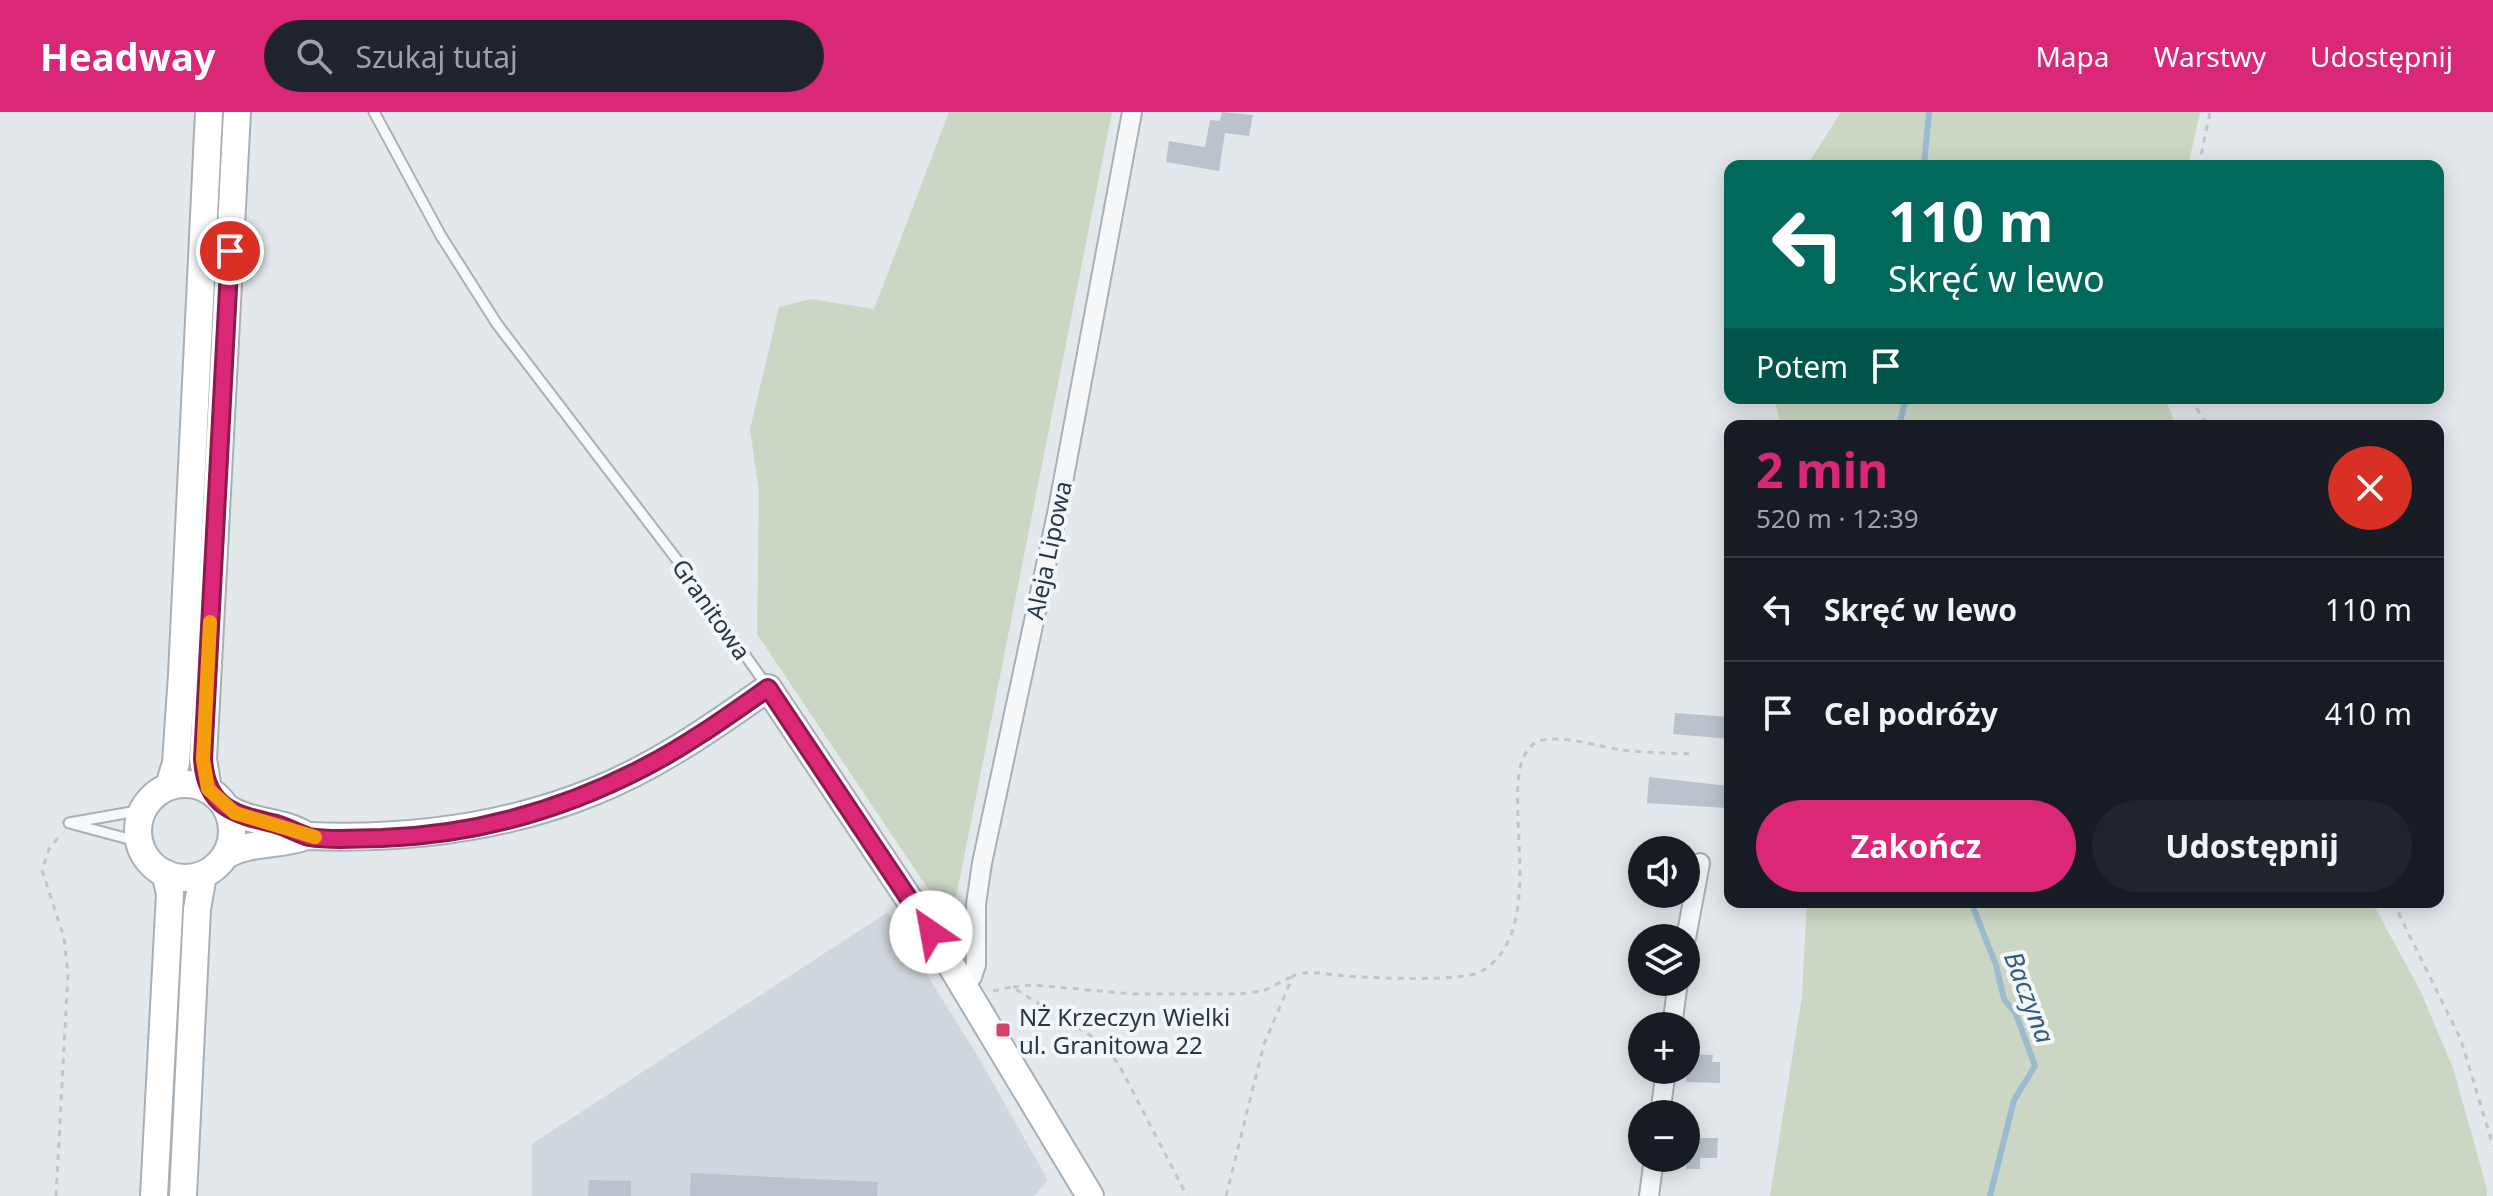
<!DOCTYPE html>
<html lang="pl">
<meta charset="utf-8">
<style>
body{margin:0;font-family:"Noto Sans",sans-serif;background:#20242c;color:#f1f3f6;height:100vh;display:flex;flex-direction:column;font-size:30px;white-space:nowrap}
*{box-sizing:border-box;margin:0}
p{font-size:26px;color:#9ea1a6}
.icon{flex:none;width:44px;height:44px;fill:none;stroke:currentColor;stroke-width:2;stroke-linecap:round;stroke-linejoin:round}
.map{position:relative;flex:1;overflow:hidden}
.drawer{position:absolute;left:1724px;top:308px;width:720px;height:488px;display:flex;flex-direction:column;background:#171b24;border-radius:16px;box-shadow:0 4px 20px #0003}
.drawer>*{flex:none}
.banner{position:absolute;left:1724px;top:48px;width:720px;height:244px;border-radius:16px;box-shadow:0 4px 20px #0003;background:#00695c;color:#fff;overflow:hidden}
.tools{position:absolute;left:1628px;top:724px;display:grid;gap:16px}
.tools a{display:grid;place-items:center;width:72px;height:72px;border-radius:50%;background:#171b24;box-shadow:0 4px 20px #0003;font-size:40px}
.pin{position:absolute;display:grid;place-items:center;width:68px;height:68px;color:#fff;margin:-34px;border:4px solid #fff;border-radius:50%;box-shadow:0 2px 8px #0007}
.me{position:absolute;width:88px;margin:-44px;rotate:327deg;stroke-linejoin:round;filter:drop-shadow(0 0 6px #0008)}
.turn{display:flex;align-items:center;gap:28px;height:168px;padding:0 32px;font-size:36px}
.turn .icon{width:104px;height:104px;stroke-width:2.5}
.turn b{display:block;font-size:56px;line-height:68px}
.then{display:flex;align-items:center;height:76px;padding:0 32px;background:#0003;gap:16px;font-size:30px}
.round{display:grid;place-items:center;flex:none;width:84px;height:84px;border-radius:42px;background:#20242c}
.headline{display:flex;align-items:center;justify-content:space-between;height:136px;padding:0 32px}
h1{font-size:48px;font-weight:700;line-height:60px;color:#db2777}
.primary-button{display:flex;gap:16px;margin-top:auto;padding:16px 32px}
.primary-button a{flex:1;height:92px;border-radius:48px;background:#db2777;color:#fff;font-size:32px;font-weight:700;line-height:92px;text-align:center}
.primary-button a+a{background:#20242c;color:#f1f3f6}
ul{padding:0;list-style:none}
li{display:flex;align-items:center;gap:24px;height:104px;padding:0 32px;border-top:2px solid #363941}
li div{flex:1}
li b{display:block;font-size:30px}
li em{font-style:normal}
header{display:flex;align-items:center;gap:48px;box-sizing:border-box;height:112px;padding:0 40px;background:#db2777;color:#fff}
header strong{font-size:38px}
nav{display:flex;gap:44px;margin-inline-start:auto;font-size:28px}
.search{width:560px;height:72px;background:#20242c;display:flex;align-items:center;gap:20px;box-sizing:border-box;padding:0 28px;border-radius:44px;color:#9ea1a6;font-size:30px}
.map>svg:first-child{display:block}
.built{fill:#d1d7de}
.green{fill:#cbd7c4}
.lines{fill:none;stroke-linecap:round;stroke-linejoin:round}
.stream{stroke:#9cbbce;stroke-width:6}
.building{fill:#bac2cb}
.lane-casing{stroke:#a7b0b7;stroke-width:13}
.street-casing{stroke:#a7b0b7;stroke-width:22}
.secondary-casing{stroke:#a7b0b7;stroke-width:30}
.path{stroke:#c1c6cb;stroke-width:3;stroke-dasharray:6 6;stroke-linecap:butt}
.lane{stroke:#f7f8fa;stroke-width:9}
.street{stroke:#f7f8fa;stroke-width:18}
.secondary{stroke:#fff;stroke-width:26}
.route-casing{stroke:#8e194d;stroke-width:20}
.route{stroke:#db2777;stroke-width:14}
.slow{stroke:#f59e0b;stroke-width:14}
.poi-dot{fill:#d8416b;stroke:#f4f7f9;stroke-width:3}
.labels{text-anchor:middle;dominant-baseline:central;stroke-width:8;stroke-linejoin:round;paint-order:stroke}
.street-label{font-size:24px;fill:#293846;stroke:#f4f7f9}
.poi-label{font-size:24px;fill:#293846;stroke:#f4f7f9;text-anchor:start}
.water-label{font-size:26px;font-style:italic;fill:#305c7e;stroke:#f4f7f9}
</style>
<header>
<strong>Headway</strong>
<div class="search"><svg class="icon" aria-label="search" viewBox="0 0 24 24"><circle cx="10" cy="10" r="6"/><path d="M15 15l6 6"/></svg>Szukaj tutaj</div>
<nav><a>Mapa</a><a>Warstwy</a><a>Udostępnij</a></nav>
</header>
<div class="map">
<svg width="2493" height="1084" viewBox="0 0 2493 1084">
<rect width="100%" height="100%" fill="#e3e8ec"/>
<polygon class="built" points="888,800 976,941 1048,1068 1034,1084 532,1084 532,1032"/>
<g class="green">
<polygon points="949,0 1112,0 951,811 757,522 759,381 750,317 779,195 811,187 874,197"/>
<polygon points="1841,0 2200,0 2188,54 1807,54"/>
<polygon points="1775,286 2165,286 2176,314 1780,314"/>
<polygon points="1807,790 2372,790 2420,878 2453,956 2487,1077 2487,1084 1770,1084 1802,884"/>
</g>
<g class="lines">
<g class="stream">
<polyline points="1924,54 1929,0"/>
<polyline points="1899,314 1906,286"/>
<polyline points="1971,790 1996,853 2004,887 2016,902 2035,954 2014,988 1990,1084"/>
</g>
</g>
<g class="building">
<polygon points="1222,0 1253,3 1249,24 1225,21 1219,59 1166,50 1169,29 1205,35 1210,8 1220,9"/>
<polygon points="1675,601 1730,605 1730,627 1673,622"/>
<polygon points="1649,665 1729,674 1727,696 1647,691"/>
<polygon points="1686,942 1713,943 1712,950 1720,950 1720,971 1686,970"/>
<polygon points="1686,1011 1699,1011 1700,1026 1718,1026 1717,1046 1700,1046 1700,1057 1686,1057"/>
<polygon points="691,1061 878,1070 877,1084 690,1084"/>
<polygon points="589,1068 631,1069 631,1084 588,1084"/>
</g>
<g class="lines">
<defs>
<g id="lane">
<polyline points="374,0 441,124 497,212 681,453 767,574"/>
<polyline points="69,711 143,698"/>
<polyline points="73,712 140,730"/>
</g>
<g id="street">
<polyline points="1686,826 1700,751"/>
<polyline points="964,873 972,865 976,853 976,792 982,751 1058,397 1132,0"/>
<polyline points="1672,914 1678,870"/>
<polyline points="1660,1002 1666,958"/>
<polyline points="1649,1084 1654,1046"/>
</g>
<g id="secondary">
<circle cx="185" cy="719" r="47"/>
<polyline points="169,674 176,651 182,563 209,0"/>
<polyline points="208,677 203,647 237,0"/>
<path d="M227,696C251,712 283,708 307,724"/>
<path d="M226,743C251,729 280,734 307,724C406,728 502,717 595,679C657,654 713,615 768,576L931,820L1090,1084"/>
<polyline points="154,1084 170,781 165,761"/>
<polyline points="183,1084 197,797 203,763"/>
</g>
</defs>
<use href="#lane" class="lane-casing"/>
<use href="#street" class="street-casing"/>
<use href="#secondary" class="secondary-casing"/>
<g class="path">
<polyline points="2199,54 2210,0"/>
<polyline points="2190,286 2208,314"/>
<polyline points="2393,790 2461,928 2493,1034"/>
<polyline points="1013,875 1033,873 1133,882 1239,882 1263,879 1293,864"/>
<polyline points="993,879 1012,875 1096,927 1118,951 1187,1084"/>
<polyline points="56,1084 68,862 64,826 42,758 49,737 61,722"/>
<path d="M1226,1084L1264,932L1293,864C1311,857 1327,863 1346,864C1371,866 1461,870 1480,860C1559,816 1487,655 1537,630C1556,621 1601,635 1622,638C1646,641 1671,641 1695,642"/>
</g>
<use href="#lane" class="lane"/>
<use href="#street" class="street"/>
<use href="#secondary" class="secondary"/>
</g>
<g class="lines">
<defs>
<path id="route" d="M230,139L203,647C206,696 234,702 276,712C287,715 299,722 309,725C332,729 359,726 382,726C474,723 564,697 645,655C688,633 728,604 768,576L931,820"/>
</defs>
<use href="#route" class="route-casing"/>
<use href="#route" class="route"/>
<polyline class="slow" points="210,510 203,647 208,677 235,701 315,725"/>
</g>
<rect class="poi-dot" x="995" y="910" width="16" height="16" rx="4"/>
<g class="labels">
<g class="street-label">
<text transform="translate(1048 438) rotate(-78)">Aleja Lipowa</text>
<text transform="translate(712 497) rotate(55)">Granitowa</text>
</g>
<g class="poi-label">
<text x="1019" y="904">NŻ Krzeczyn Wielki<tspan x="1019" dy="28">ul. Granitowa 22</tspan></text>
</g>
<g class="water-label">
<text transform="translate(2030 885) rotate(69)">Baczyna</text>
</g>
</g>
</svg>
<div class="tools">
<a><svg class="icon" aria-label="sound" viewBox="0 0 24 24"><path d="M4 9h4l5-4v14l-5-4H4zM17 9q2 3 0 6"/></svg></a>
<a><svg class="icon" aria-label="layers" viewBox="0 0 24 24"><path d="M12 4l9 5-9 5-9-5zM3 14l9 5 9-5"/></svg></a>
<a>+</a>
<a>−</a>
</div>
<div class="pin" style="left:230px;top:139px;background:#d93025"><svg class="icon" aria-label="arrive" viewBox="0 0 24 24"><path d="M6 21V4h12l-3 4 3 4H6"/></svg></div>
<svg class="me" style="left:931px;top:820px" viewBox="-20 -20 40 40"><circle r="19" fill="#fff"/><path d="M0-13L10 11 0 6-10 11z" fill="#db2777"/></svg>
<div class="banner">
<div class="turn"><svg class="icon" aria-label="left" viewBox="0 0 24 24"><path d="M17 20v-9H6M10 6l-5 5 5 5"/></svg><div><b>110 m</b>Skręć w lewo</div></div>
<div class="then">Potem<svg class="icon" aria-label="arrive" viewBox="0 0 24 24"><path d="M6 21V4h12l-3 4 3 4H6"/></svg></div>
</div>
<section class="drawer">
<div class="headline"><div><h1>2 min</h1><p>520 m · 12:39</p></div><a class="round" style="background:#d93025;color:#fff"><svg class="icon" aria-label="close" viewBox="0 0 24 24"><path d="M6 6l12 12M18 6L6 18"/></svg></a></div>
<ul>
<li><svg class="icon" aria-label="left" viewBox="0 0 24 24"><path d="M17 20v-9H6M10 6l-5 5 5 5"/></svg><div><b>Skręć w lewo</b></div><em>110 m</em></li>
<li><svg class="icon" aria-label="arrive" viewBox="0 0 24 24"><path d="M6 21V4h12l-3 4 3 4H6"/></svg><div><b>Cel podróży</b></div><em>410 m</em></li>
</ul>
<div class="primary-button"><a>Zakończ</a><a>Udostępnij</a></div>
</section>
</div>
